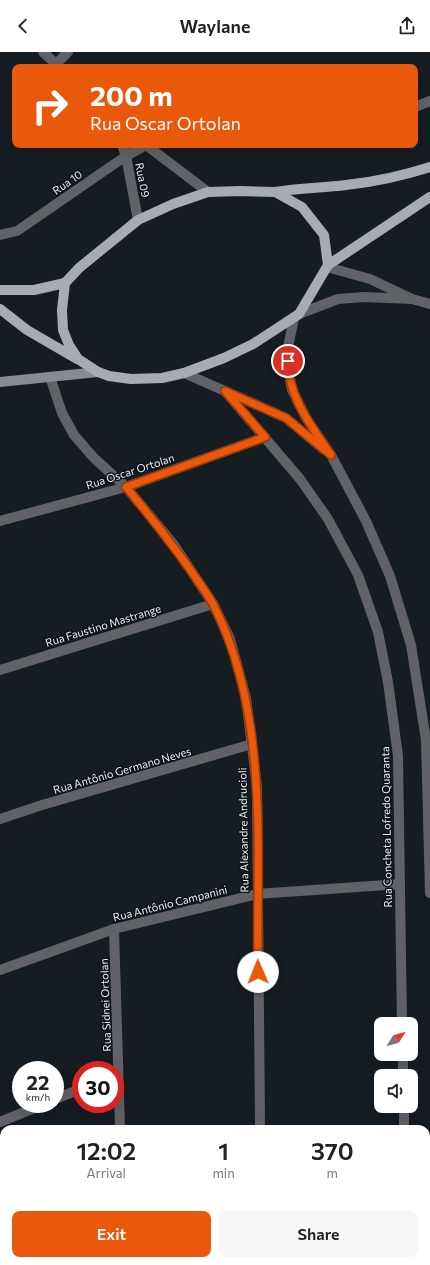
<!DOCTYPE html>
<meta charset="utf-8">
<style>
body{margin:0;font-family:Commissioner,sans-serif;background:#f6f6f6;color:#222;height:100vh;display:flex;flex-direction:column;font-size:15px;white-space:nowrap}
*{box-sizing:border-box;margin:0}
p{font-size:13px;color:#767676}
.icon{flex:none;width:22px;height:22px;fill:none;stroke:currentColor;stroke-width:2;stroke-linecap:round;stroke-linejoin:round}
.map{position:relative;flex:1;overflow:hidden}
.side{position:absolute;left:0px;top:1073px;width:430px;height:140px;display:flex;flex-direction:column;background:#fff;border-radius:12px 12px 0 0;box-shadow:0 4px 16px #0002}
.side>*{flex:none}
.guide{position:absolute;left:12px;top:12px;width:406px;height:84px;border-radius:8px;box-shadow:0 4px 16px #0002;background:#ea580c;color:#fff;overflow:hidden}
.needle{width:26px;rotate:53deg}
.fabs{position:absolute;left:374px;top:965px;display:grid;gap:8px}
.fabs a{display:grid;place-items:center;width:44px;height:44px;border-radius:8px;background:#fff;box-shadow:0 4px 16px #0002;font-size:20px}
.speed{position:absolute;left:12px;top:1009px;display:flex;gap:8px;font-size:20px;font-weight:700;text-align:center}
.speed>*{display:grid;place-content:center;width:52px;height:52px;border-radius:50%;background:#fff;box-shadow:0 4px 16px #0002;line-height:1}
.speed small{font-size:10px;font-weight:400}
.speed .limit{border:6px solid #d22;background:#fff;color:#111}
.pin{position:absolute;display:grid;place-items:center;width:34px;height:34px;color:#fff;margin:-17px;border:2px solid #fff;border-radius:50%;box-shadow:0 1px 4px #0007}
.me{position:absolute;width:44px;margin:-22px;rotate:359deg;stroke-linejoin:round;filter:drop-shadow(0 0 3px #0008)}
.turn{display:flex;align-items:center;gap:14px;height:84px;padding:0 12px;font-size:18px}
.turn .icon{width:52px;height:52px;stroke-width:2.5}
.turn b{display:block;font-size:28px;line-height:34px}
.eta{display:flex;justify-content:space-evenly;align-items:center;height:68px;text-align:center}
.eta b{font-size:24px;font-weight:600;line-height:28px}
.action{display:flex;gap:8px;margin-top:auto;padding:8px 12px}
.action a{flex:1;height:46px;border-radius:8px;background:#ea580c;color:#fff;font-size:16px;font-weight:600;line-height:46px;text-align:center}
.action a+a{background:#f6f6f6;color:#222}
header{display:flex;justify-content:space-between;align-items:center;height:52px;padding:0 12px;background:#fff;font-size:18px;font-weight:600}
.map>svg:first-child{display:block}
.green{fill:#3d3061}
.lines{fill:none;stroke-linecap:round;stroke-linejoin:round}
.minor{stroke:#616267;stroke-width:10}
.tertiary{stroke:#616267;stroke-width:10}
.secondary{stroke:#898b92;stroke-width:10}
.primary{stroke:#a8abb4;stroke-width:10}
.route-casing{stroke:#983908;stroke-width:10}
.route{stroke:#ea580c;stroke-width:7}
.labels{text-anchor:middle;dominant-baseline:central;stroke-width:3;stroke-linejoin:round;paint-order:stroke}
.street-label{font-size:11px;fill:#eaeff3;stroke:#0c1319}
</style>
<header><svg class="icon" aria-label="back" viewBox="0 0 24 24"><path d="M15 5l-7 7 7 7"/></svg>Waylane<svg class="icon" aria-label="share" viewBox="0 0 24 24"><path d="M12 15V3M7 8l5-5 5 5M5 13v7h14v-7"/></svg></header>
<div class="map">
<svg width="430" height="1213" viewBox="0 0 430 1213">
<rect width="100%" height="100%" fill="#151c22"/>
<polygon class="green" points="68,1209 105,1209 107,1213 59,1213"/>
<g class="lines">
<g class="minor">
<polyline points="43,0 59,15"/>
<polyline points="56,12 68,0"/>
<polyline points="415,55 430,49"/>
<polyline points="122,93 126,104 138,168"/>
<polyline points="146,93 208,140"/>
<polyline points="0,183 17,179 126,104 146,93"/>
<polyline points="327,215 370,227 412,247 430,252"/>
<polyline points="299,262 338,247 364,245 412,247"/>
<polyline points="50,325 62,361 74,383 94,406 126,435 174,493 213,552 230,587 246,646 257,735 260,1077"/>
<polyline points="225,339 300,427 328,467 358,523 378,580 388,630 398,704 402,972"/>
<polyline points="0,469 126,435 265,385"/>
<polyline points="0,618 213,552"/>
<polyline points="0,767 42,753 252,692"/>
<polyline points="114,877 120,1077"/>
<polyline points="0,918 114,877 257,842 400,832"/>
<polyline points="403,1002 403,1024"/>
<polyline points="55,1047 81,1037"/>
<polyline points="404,1054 404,1077"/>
<polyline points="0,1070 44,1052"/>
<polyline points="122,1209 122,1213"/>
<polyline points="263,1209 263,1213"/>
<polyline points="406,1209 406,1213"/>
<polyline points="28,1213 37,1209"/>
</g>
<g class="tertiary">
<polyline points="294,266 287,300 288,318 292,338 306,366 331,403 366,469 390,524 411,593 426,688 430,841"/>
<polyline points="184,321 286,366 323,397"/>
</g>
<polyline class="secondary" points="0,330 98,320"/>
<g class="primary">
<polygon points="241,139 275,140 302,155 324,183 328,213 299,262 253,292 224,306 184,321 162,326 131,327 109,324 98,320 78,307 69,293 63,278 62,258 65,231 79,216 138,168 173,152 208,140"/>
<path d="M275,140C299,136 322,136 346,133C375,130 402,124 430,115"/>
<polyline points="328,213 430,145"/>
<polyline points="0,238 34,238 65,231"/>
<polyline points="0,257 27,278 77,307"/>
</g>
</g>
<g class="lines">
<defs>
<path id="route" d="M258,920C256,799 270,665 214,554C209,544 202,535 196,526C174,494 150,464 126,435L265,385L225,339L286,366L331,403C312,375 288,345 288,309"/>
</defs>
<use href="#route" class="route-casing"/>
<use href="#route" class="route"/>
</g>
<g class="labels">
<g class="street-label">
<text transform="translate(143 128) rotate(79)">Rua 09</text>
<text transform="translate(67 130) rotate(-35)">Rua 10</text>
<text transform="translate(130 419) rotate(-18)">Rua Oscar Ortolan</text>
<text transform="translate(103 573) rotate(-17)">Rua Faustino Mastrange</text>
<text transform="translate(122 718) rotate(-16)">Rua Antônio Germano Neves</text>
<text transform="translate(386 775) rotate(-91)">Rua Concheta Lofredo Quaranta</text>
<text transform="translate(243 778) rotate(-91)">Rua Alexandre Andrucioli</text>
<text transform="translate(170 851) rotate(-14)">Rua Antônio Campanini</text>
<text transform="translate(105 953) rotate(-92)">Rua Sidnei Ortolan</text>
</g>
</g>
</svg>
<div class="fabs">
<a><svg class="needle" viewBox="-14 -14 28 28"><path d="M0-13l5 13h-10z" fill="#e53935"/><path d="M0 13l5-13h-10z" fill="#767676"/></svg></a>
<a><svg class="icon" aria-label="sound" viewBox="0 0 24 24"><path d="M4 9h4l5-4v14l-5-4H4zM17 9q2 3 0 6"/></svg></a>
</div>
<div class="speed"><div>22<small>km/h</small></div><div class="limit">30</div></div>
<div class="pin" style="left:288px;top:309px;background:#d93025"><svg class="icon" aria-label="arrive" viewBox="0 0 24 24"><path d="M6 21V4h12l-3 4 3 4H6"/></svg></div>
<svg class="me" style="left:258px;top:920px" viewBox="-20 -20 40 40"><circle r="19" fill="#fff"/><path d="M0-13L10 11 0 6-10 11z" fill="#ea580c"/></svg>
<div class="guide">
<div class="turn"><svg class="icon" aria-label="right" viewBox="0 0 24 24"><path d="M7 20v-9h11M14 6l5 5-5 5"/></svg><div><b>200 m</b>Rua Oscar Ortolan</div></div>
</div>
<section class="side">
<div class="eta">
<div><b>12:02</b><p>Arrival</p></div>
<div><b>1</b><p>min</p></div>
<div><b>370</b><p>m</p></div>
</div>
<div class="action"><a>Exit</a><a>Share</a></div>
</section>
</div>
